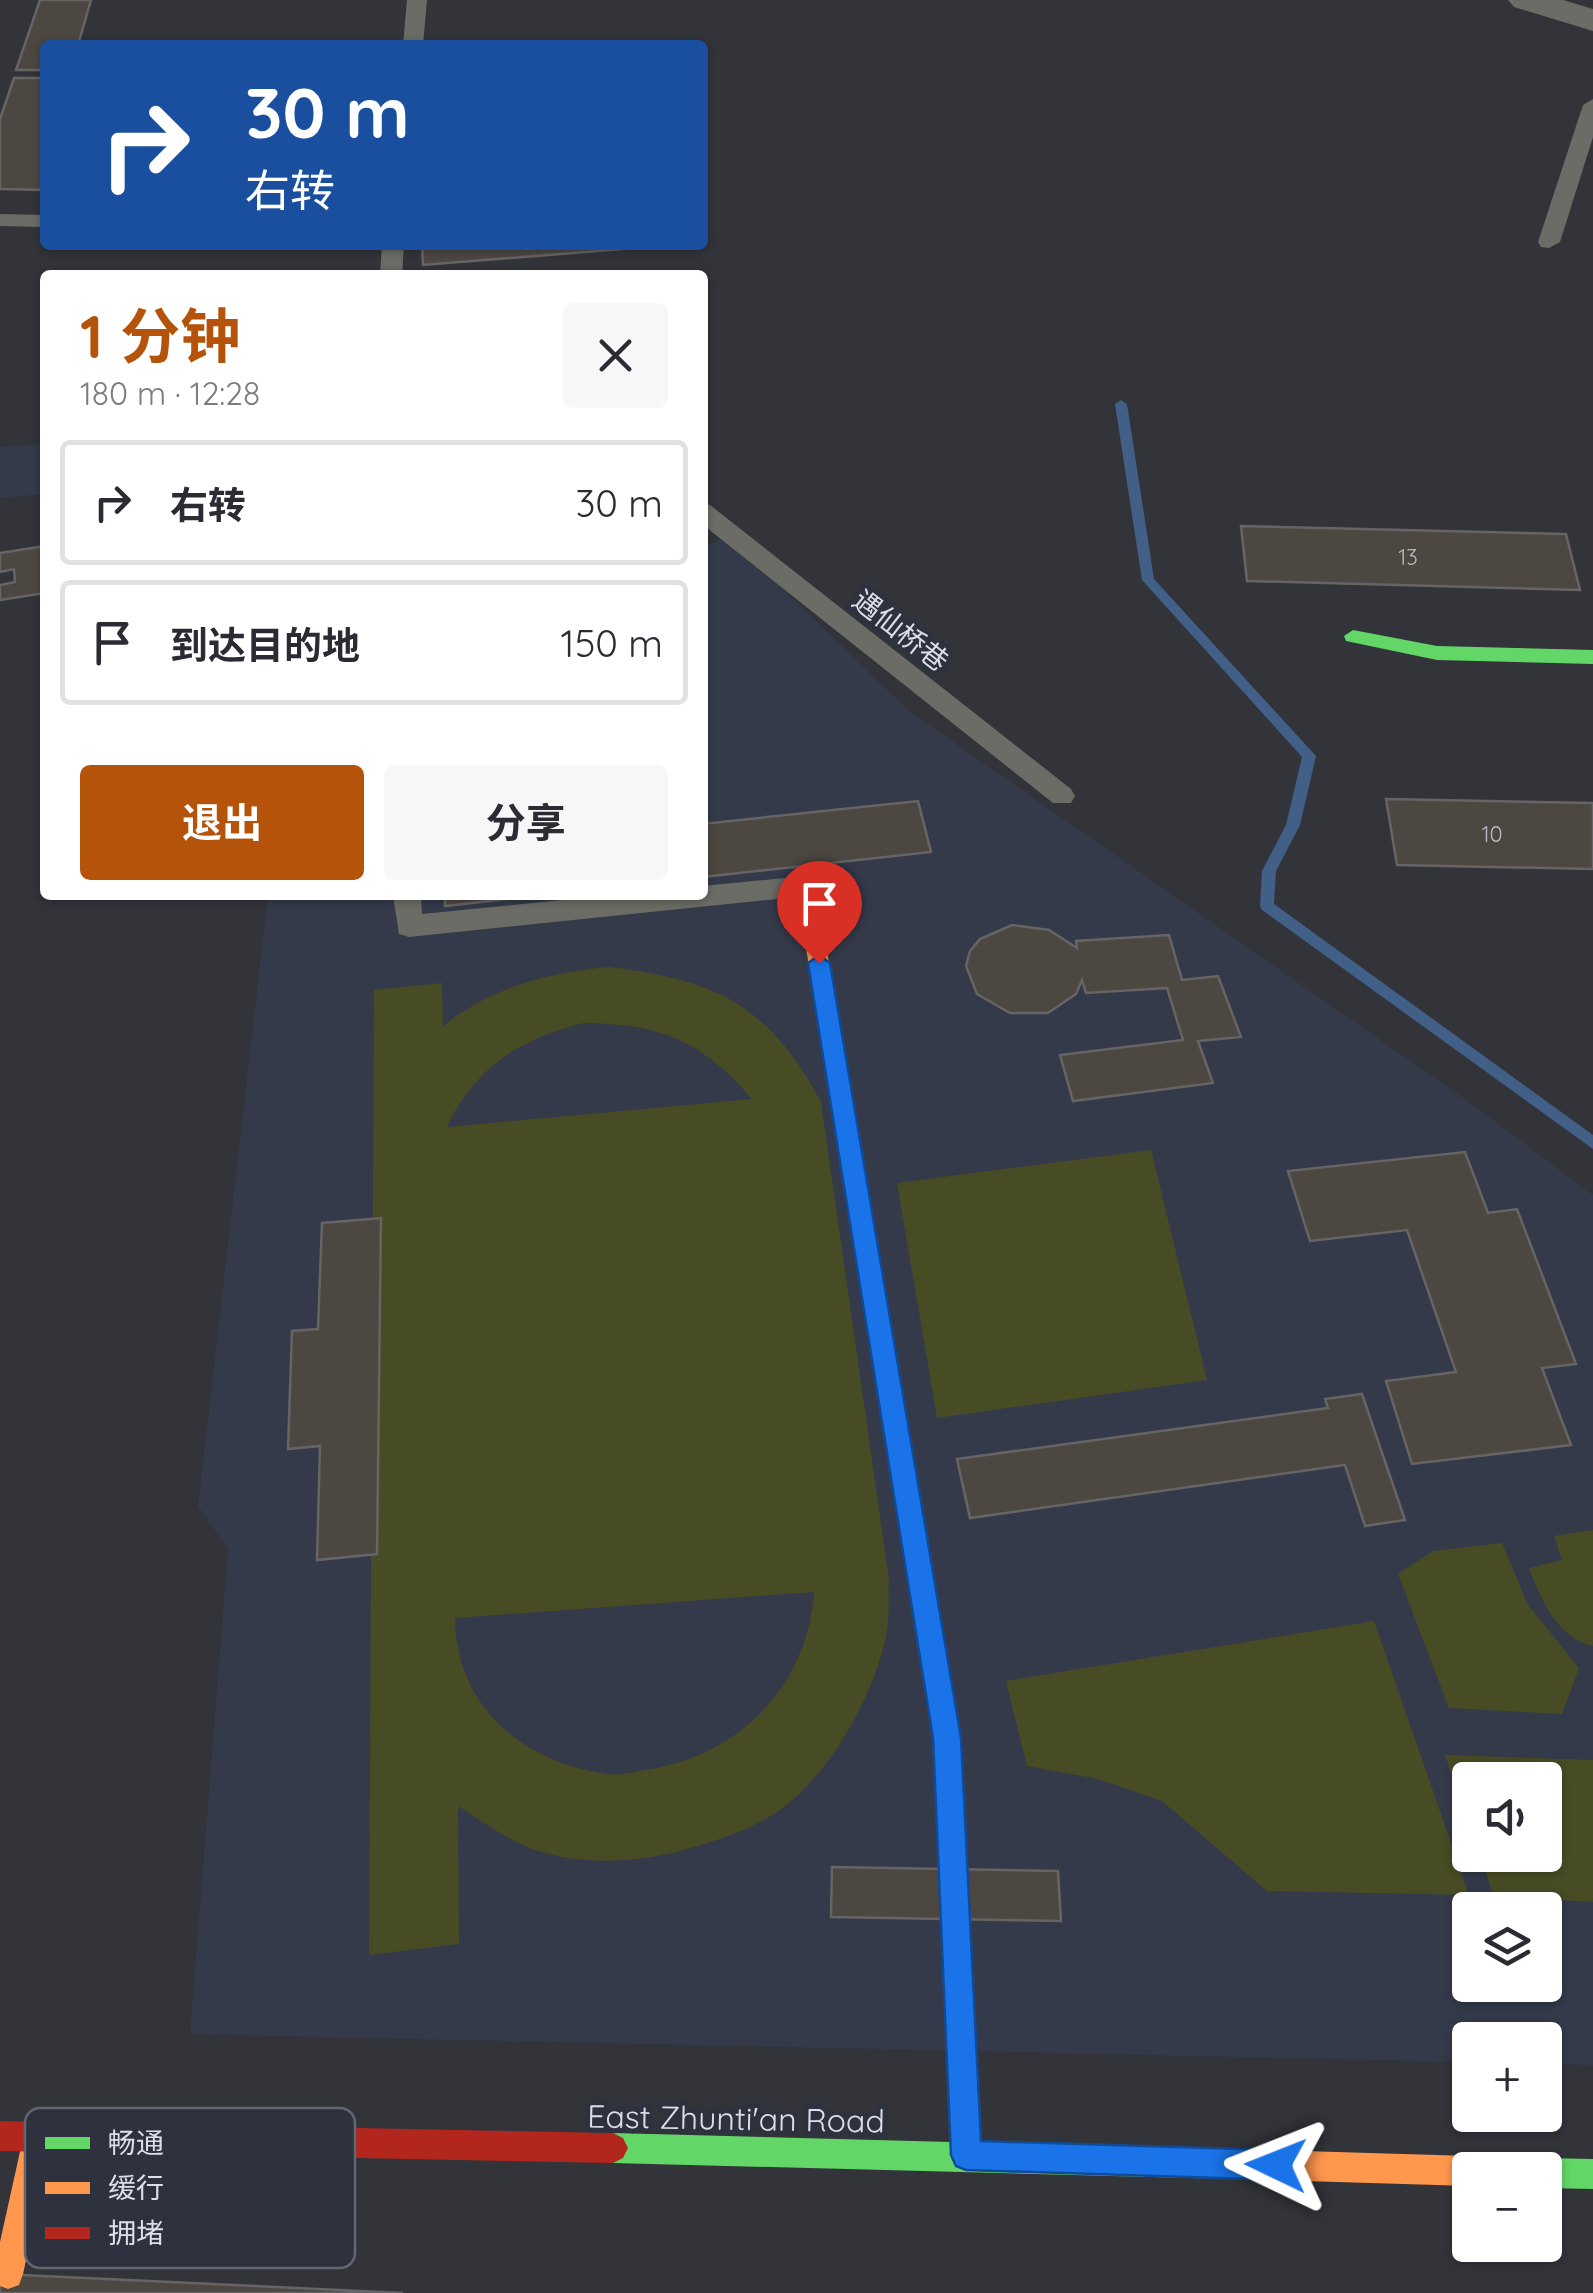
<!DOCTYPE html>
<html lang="zh">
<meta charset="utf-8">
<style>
body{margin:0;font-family:Quicksand,"Noto Sans SC",sans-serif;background:#f7f7f7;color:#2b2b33;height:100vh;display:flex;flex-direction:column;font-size:38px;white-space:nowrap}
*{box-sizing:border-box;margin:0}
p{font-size:32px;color:#7c7c81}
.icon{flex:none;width:55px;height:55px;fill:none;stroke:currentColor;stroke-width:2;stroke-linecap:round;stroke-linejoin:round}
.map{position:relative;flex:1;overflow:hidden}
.side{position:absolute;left:40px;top:270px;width:668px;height:630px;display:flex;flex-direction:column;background:#fff;border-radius:10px;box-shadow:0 2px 8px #0004}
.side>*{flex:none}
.banner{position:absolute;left:40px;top:40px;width:668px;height:210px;border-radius:10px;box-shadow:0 2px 8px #0004;background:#1a4fa0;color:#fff;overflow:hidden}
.controls{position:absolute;left:1452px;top:1762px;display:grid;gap:20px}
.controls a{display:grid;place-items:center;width:110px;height:110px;border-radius:10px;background:#fff;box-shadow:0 2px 8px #0004;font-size:50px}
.pin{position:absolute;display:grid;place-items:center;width:85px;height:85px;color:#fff;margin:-102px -42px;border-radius:50% 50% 50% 0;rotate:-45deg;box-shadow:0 0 10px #0007}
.pin .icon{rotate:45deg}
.me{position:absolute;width:110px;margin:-55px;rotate:272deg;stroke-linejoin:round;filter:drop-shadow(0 0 8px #0008)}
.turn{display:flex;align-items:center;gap:35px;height:210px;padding:0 40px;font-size:45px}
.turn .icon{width:130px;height:130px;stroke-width:2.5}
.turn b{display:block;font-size:70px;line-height:85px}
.round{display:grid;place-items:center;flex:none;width:105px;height:105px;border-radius:10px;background:#f7f7f7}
.overview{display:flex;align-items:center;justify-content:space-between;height:170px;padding:0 40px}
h1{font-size:60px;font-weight:700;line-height:75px;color:#b45309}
.primary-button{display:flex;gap:20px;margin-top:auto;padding:20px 40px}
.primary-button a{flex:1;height:115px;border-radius:10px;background:#b45309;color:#fff;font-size:40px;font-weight:700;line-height:115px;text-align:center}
.primary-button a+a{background:#f7f7f7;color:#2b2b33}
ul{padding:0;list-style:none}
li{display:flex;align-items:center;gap:30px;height:125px;margin:0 20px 15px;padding:0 20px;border:5px solid #e1e1e2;border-radius:10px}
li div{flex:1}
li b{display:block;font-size:38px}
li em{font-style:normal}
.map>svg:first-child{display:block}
.built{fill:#343a4a;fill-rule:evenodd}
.green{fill:#484c24;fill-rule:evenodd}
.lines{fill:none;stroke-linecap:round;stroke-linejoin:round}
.stream{fill:#425f87;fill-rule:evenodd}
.building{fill:#4d4741;stroke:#666465;stroke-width:2.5}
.lane{fill:#6c6c66;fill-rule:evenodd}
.street{fill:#6c6c66;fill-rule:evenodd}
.fast{fill:#63d668;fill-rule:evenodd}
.slow{fill:#ff974d;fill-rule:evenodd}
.jam{fill:#b3261e;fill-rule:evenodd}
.route{fill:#1a73e8;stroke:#114b97;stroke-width:2.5}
.labels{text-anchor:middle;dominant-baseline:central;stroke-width:10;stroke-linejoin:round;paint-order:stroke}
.number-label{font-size:22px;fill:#b8b9be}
.street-label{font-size:28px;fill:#dcdfe7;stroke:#2e323e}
.near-street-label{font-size:32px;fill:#dcdfe7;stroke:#2e323e}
.key{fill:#2e323e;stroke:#626671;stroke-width:2.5}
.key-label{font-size:28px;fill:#dcdfe7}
</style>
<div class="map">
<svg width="1593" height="2293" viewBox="0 0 1593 2293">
<rect width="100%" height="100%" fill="#32343a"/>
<g class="built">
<polygon points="42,444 45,494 0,498 0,447"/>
<path d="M728,536L909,711L1479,1109L1593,1195V2065L1545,2064V2040H1470V2062L190,2034L228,1549L198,1506L268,895H702L703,547ZM1470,1780H1545V1855H1470ZM1470,1910H1545V1985H1470Z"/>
</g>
<g class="green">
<path d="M608,967C715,980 768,1003 821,1102L889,1580C888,1599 890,1622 885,1641C871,1701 826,1782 772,1815C743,1833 712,1842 680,1851C638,1862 587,1865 545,1853C514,1845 485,1823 458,1806L459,1944L369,1955L374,990L442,983L443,1026C492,987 547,973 608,967ZM584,1023C660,1024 702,1040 752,1099L447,1127C476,1066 520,1039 584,1023ZM814,1592C808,1686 737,1758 644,1770C632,1772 617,1776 606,1774C521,1761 456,1706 455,1618Z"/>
<polygon points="1151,1150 1207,1380 937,1418 897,1183"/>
<path d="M1593,1530V1646C1558,1639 1540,1598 1529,1568L1562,1560L1554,1536Z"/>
<polygon points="1502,1543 1528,1605 1579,1668 1562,1714 1449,1708 1398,1574 1433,1551"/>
<polygon points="1374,1621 1469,1895 1267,1891 1162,1801 1098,1779 1027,1766 1006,1681"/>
<polygon points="1445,1755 1593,1760 1593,1902 1494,1896 1480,1855 1545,1855 1545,1780 1470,1780 1470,1827"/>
</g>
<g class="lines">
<polygon class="stream" points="1121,400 1127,404 1154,579 1316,756 1300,825 1276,871 1274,904 1593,1135 1593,1149 1262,910 1260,906 1262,871 1286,825 1302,757 1142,580 1115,404"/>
</g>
<g class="building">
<polygon points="40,0 91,0 78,45 45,45 45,70 16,70"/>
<polygon points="14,78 45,78 45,190 0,189 0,119"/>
<polygon points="422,245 673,245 423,265"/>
<polygon points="1241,526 1566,534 1580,590 1247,581"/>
<polygon points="45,546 45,593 0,600 0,585 15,582 14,569 0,572 0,553"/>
<polygon points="1386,799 1593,803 1593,869 1397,865"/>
<polygon points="918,801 931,852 702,877 702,824"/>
<polygon points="445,895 543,895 445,906"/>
<polygon points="1012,925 1049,930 1077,948 1076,941 1169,935 1182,980 1218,976 1241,1037 1198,1041 1213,1083 1073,1101 1060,1055 1183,1040 1167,988 1086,993 1082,980 1076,994 1048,1013 1010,1013 977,994 966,966 970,951 980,939"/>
<polygon points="1465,1152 1488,1213 1517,1209 1576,1364 1542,1368 1571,1445 1412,1464 1386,1381 1456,1372 1407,1230 1310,1241 1288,1171"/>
<polygon points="381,1218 377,1554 317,1560 320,1446 288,1449 292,1331 318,1329 322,1223"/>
<polygon points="1362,1394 1405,1520 1365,1526 1345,1465 970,1518 957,1459 1328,1408 1325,1399"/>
<polygon points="832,1867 1058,1871 1061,1921 831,1917"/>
<polygon points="0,2274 403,2293 0,2293"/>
</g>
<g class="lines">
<g class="lane">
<polygon points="407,0 427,0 423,45 403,45"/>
<polygon points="1593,99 1593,137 1560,242 1549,248 1541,247 1538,242 1583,105"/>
<polygon points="0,214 45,215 45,227 0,226"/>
<polygon points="382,245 404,245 402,275 380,275"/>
<polygon points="702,503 710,505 1071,789 1075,796 1071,803 1053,803 702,524"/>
<polygon points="806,876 816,879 820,886 816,893 806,896 409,937 399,934 393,895 421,895 422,914 613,895 702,895 702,886"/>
</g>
<polygon class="street" points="1508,0 1563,0 1593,9 1593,31 1514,7"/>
<g class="fast">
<polygon points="1353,630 1437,646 1593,650 1593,664 1437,660 1346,641 1344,636"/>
<polygon points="934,1645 943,1648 947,1657 960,1738 980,2143 1268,2150 1279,2154 1283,2165 1279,2176 1268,2180 613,2163 603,2158 598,2148 603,2138 613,2133 951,2142 934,1738 921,1657 925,1648"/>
<polygon points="1545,2158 1593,2159 1593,2189 1545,2188 1545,2170 1531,2170 1534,2162"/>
</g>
<g class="slow">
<polygon points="806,878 816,886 947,1657 943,1666 934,1669 925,1666 921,1657 796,886"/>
<polygon points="38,2123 48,2128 53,2138 23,2274 19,2285 8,2289 0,2286 0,2242 23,2138 28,2128"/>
<polygon points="1268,2150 1470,2156 1481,2160 1484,2170 1470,2170 1470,2186 1268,2180 1257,2176 1253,2165 1257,2154"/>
</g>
<polygon class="jam" points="0,2121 613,2133 623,2138 628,2148 623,2158 613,2163 0,2151"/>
</g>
<polygon class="route" points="819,955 830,963 961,1738 981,2141 1276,2150 1287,2154 1291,2165 1287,2175 1276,2180 966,2170 956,2166 951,2155 933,1738 808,963"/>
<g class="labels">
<g class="number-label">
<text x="1408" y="557">13</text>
<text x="1492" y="834">10</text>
</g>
<g class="street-label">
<text transform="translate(901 630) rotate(38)">遇仙桥巷</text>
</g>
<g class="near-street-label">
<text transform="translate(736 2118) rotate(1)">East Zhunti'an Road</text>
</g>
</g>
<rect x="25" y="2108" width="330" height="160" rx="15" class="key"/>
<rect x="45" y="2137" width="45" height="12" fill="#63d668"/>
<rect x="45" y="2182" width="45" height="12" fill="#ff974d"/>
<rect x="45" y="2227" width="45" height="12" fill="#b3261e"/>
<g class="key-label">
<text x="108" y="2153">畅通</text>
<text x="108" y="2198">缓行</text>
<text x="108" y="2243">拥堵</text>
</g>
</svg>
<div class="controls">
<a><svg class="icon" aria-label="sound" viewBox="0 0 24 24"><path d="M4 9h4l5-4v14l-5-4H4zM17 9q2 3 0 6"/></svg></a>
<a><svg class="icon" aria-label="layers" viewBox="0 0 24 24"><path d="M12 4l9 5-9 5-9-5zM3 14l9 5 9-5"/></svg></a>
<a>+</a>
<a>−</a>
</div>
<div class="pin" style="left:819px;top:963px;background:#d93025"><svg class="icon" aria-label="arrive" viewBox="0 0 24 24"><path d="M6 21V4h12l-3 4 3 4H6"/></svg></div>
<svg class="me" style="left:1276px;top:2165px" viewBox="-20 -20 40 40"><path d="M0-17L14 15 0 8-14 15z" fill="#1a73e8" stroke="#fff" stroke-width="4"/></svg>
<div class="banner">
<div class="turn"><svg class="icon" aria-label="right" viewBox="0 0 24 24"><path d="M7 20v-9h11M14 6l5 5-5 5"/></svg><div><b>30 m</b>右转</div></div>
</div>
<section class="side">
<div class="overview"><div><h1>1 分钟</h1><p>180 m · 12:28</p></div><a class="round"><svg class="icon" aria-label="close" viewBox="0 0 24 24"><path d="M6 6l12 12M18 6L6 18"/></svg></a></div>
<ul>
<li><svg class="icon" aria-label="right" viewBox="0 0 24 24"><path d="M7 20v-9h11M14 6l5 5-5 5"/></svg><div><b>右转</b></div><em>30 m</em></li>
<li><svg class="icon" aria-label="arrive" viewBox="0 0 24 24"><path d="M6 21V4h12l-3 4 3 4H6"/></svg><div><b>到达目的地</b></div><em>150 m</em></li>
</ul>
<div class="primary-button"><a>退出</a><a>分享</a></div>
</section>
</div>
